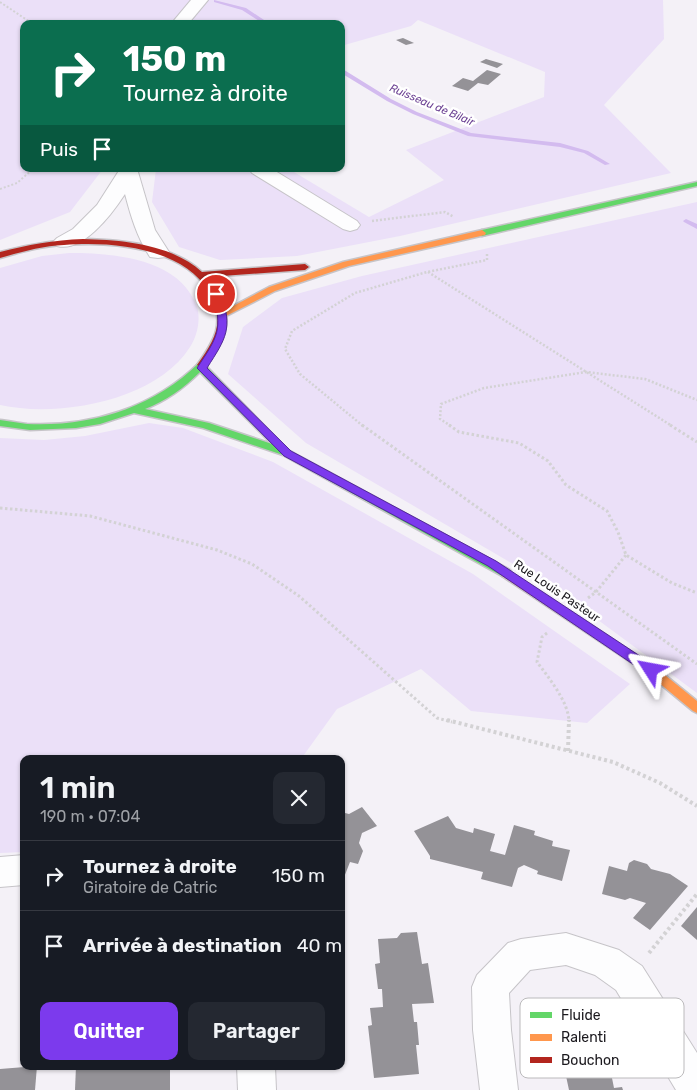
<!DOCTYPE html>
<html lang="fr">
<meta charset="utf-8">
<style>
body{margin:0;font-family:Rubik,sans-serif;background:#242831;color:#f1f3f6;height:100vh;display:flex;flex-direction:column;font-size:19px;white-space:nowrap}
*{box-sizing:border-box;margin:0}
p{font-size:16px;color:#9ea1a6}
.icon{flex:none;width:28px;height:28px;fill:none;stroke:currentColor;stroke-width:2;stroke-linecap:round;stroke-linejoin:round}
.map{position:relative;flex:1;overflow:hidden}
.details{position:absolute;left:20px;top:755px;width:325px;height:315px;display:flex;flex-direction:column;background:#171b24;border-radius:10px;box-shadow:0 1px 4px #0004}
.details>*{flex:none}
.banner{position:absolute;left:20px;top:20px;width:325px;height:152px;border-radius:10px;box-shadow:0 1px 4px #0004;background:#0b6e4f;color:#fff;overflow:hidden}
.pin{position:absolute;display:grid;place-items:center;width:42px;height:42px;color:#fff;margin:-21px;border:2px solid #fff;border-radius:50%;box-shadow:0 1px 5px #0007}
.me{position:absolute;width:55px;margin:-28px;rotate:304deg;stroke-linejoin:round;filter:drop-shadow(0 0 4px #0008)}
.turn{display:flex;align-items:center;gap:18px;height:105px;padding:0 20px;font-size:22px}
.turn .icon{width:65px;height:65px;stroke-width:2.5}
.turn b{display:block;font-size:35px;line-height:42px}
.then{display:flex;align-items:center;height:48px;padding:0 20px;background:#0003;gap:10px;font-size:19px}
.round{display:grid;place-items:center;flex:none;width:52px;height:52px;border-radius:10px;background:#242831}
.headline{display:flex;align-items:center;justify-content:space-between;height:85px;padding:0 20px}
h1{font-size:30px;font-weight:600;line-height:38px}
.button{display:flex;gap:10px;margin-top:auto;padding:10px 20px}
.button a{flex:1;height:58px;border-radius:10px;background:#7c3aed;color:#fff;font-size:20px;font-weight:600;line-height:58px;text-align:center}
.button a+a{background:#242831;color:#f1f3f6}
ul{padding:0;list-style:none}
li{display:flex;align-items:center;gap:15px;height:70px;padding:0 20px;border-top:1px solid #363941}
li div{flex:1}
li b{display:block;font-size:19px}
li em{font-style:normal}
.map>svg:first-child{display:block}
.green{fill:#ebe0f8}
.lines{fill:none;stroke-linecap:round;stroke-linejoin:round}
.stream{fill:#d3bbef;fill-rule:evenodd}
.building{fill:#949297}
.street-casing{stroke:#c6c4c8;stroke-width:2}
.fast-casing{stroke:#c6c4c8;stroke-width:3}
.slow-casing{stroke:#c6c4c8;stroke-width:3}
.jam-casing{stroke:#c6c4c8;stroke-width:3}
.path-far3{stroke:#d3d2d4;stroke-width:2;stroke-dasharray:2 2;stroke-linecap:butt}
.path-far2{stroke:#d3d2d4;stroke-width:2.5;stroke-dasharray:2 2;stroke-linecap:butt}
.path-far1{stroke:#d3d2d4;stroke-width:3;stroke-dasharray:2.5 2.5;stroke-linecap:butt}
.path{stroke:#d3d2d4;stroke-width:4;stroke-dasharray:3 3;stroke-linecap:butt}
.street{fill:#fdfdfe;fill-rule:evenodd}
.fast{fill:#63d668;fill-rule:evenodd}
.slow{fill:#ff974d;fill-rule:evenodd}
.jam{fill:#b3261e;fill-rule:evenodd}
.route{fill:#7c3aed;stroke:#51269a}
.labels{text-anchor:middle;dominant-baseline:central;stroke-width:5;stroke-linejoin:round;paint-order:stroke}
.far-water-label{font-size:11px;font-style:italic;fill:#6a3f92;stroke:#fff}
.street-label{font-size:12px;fill:#1b191e;stroke:#fff}
.key{fill:#fff;stroke:#bbbabc;stroke-width:1}
.key-label{font-size:14px;fill:#1b191e}
</style>
<div class="map">
<svg width="697" height="1090" viewBox="0 0 697 1090">
<rect width="100%" height="100%" fill="#f4f1f7"/>
<g class="green">
<polygon points="0,0 663,0 664,39 604,105 671,173 400,236 297,256 220,260 179,247 152,202 156,169 289,169 369,217 444,180 406,150 544,97 545,72 418,20 411,26 341,46 341,24 24,24 24,169 103,169 70,212 0,240"/>
<polygon points="697,202 697,693 556,589 306,443 228,374 243,327 282,298 362,276"/>
<path d="M69,253C113,253 180,258 197,307C201,320 197,336 190,347C156,401 58,418 0,405V268L42,256Z"/>
<polygon points="149,423 183,428 273,462 473,574 630,684 587,723 471,711 421,669 337,709 301,759 24,759 24,852 0,853 0,438 44,440 85,436"/>
</g>
<g class="lines">
<g class="stream">
<polygon points="214,0 246,8 270,24 264,24 242,10 214,2"/>
<polygon points="341,68 391,99 417,112 471,133 560,143 588,151 610,164 605,165 584,153 560,147 468,136 413,114 387,101 341,73"/>
<polygon points="686,219 697,224 697,229 684,222 683,221"/>
</g>
</g>
<g class="building">
<polygon points="403,38 414,43 406,45 396,40"/>
<polygon points="486,59 503,64 497,68 480,62"/>
<polygon points="487,70 501,74 488,85 478,83 468,91 452,86 463,78 473,81"/>
<polygon points="362,807 377,826 362,833 359,843 363,851 358,864 350,862 341,885 341,812 349,814"/>
<polygon points="448,816 456,828 473,833 474,828 495,834 490,851 505,855 514,825 535,831 534,835 553,841 552,846 570,850 562,881 537,874 538,871 524,865 518,868 512,887 481,879 483,872 430,859 430,856 414,831"/>
<polygon points="634,860 647,864 651,869 670,874 688,886 650,930 633,918 646,903 630,898 625,900 602,894 609,866 627,871 629,863"/>
<polygon points="697,907 697,940 681,926"/>
<polygon points="417,932 422,964 428,963 434,1003 412,1004 414,1022 417,1022 419,1045 416,1045 419,1074 374,1078 368,1026 372,1025 370,1008 383,1007 382,989 378,989 375,964 380,963 378,939 397,938 401,933"/>
<polygon points="608,1058 614,1088 622,1087 623,1090 569,1090 563,1062"/>
<polygon points="37,1066 35,1090 0,1090 0,1069"/>
<polygon points="76,1066 170,1066 170,1090 75,1090"/>
</g>
<g class="lines">
<defs>
<g id="street">
<polygon points="191,0 208,0 188,24 171,24"/>
<path d="M120,169H140L138,172L155,230L169,252L166,257L158,258L150,257C137,237 131,217 125,194C112,214 83,253 57,246L53,242L57,238L73,229L97,205Z"/>
<polygon points="249,169 272,169 357,221 360,225 357,229 350,231 343,229 252,173"/>
<polygon points="24,855 24,885 0,887 0,857"/>
<polygon points="566,933 619,950 642,966 697,1053 697,1090 676,1090 616,990 595,975 566,965 530,970 509,993 511,1030 518,1090 480,1090 473,1030 472,987 477,975 508,943 521,939"/>
<polygon points="237,1066 275,1066 276,1090 238,1090"/>
</g>
<g id="fast">
<polygon points="697,182 697,186 482,236 478,233 482,230"/>
<path d="M202,362L205,363L206,366L288,450L510,570L512,573L510,576H502L283,455L203,428L134,413L100,424L76,428L30,430L0,426V420C9,421 18,423 27,424C91,427 153,408 199,363ZM200,372L272,444L209,423L145,409C166,401 184,388 200,372Z"/>
</g>
<g id="slow">
<polygon points="482,230 486,233 485,235 349,266 275,291 226,316 220,316 218,314 269,287 343,262"/>
<polygon points="506,569 655,667 697,701 697,713 693,711 647,673 502,576 500,573"/>
</g>
<path id="jam" d="M83,239C123,240 171,244 202,272L305,264L309,267L305,270L208,277C213,282 215,288 219,294C235,321 223,345 205,367L202,368L197,365C215,340 226,322 209,292C183,247 110,241 64,245C42,246 21,252 0,258V252C27,245 54,240 83,239Z"/>
</defs>
<use href="#street" class="street-casing"/>
<use href="#fast" class="fast-casing"/>
<use href="#slow" class="slow-casing"/>
<use href="#jam" class="jam-casing"/>
<g class="path-far3">
<polyline points="0,2 33,24"/>
<polyline points="0,189 17,183 33,169"/>
</g>
<g class="path-far2">
<polyline points="372,221 445,212 454,217"/>
<polyline points="428,272 672,426"/>
<polyline points="363,426 300,374 285,349 292,331 355,293 427,272 487,260 487,254"/>
<polyline points="451,426 440,419 441,404 484,388 586,372 645,379 697,400"/>
</g>
<g class="path-far1">
<polyline points="362,425 697,664"/>
<polyline points="449,425 459,432 519,443 548,461 566,485 607,511 618,532 626,555 672,583 697,593"/>
<polyline points="670,425 697,442"/>
<polyline points="0,508 90,516 217,550 252,564 299,596 437,718 452,722"/>
<polyline points="588,598 596,592 626,555"/>
<path d="M547,633L542,637L537,662C548,677 569,702 569,722"/>
</g>
<g class="path">
<polyline points="447,720 613,762 660,783 697,806"/>
<polyline points="568,751 569,720"/>
<polyline points="649,953 697,894"/>
</g>
<use href="#street" class="street"/>
<use href="#fast" class="fast"/>
<use href="#slow" class="slow"/>
<use href="#jam" class="jam"/>
</g>
<path class="route" d="M216,291L221,294C233,329 226,338 207,368L291,451L496,561L655,666L657,670L655,673H646L488,566L284,456L197,368C217,338 224,329 212,294Z"/>
<g class="labels">
<g class="far-water-label">
<text transform="translate(432 105) rotate(23)">Ruisseau de Bilair</text>
</g>
<g class="street-label">
<text transform="translate(557 591) rotate(34)">Rue Louis Pasteur</text>
</g>
</g>
<rect x="520" y="998" width="164" height="80" rx="8" class="key"/>
<rect x="530" y="1012" width="22" height="6" fill="#63d668"/>
<rect x="530" y="1034" width="22" height="7" fill="#ff974d"/>
<rect x="530" y="1057" width="22" height="6" fill="#b3261e"/>
<g class="key-label">
<text x="561" y="1020">Fluide</text>
<text x="561" y="1042">Ralenti</text>
<text x="561" y="1065">Bouchon</text>
</g>
</svg>
<div class="pin" style="left:216px;top:294px;background:#d93025"><svg class="icon" aria-label="arrive" viewBox="0 0 24 24"><path d="M6 21V4h12l-3 4 3 4H6"/></svg></div>
<svg class="me" style="left:651px;top:670px" viewBox="-20 -20 40 40"><path d="M0-17L14 15 0 8-14 15z" fill="#7c3aed" stroke="#fff" stroke-width="4"/></svg>
<div class="banner">
<div class="turn"><svg class="icon" aria-label="right" viewBox="0 0 24 24"><path d="M7 20v-9h11M14 6l5 5-5 5"/></svg><div><b>150 m</b>Tournez à droite</div></div>
<div class="then">Puis<svg class="icon" aria-label="arrive" viewBox="0 0 24 24"><path d="M6 21V4h12l-3 4 3 4H6"/></svg></div>
</div>
<section class="details">
<div class="headline"><div><h1>1 min</h1><p>190 m · 07:04</p></div><a class="round"><svg class="icon" aria-label="close" viewBox="0 0 24 24"><path d="M6 6l12 12M18 6L6 18"/></svg></a></div>
<ul>
<li><svg class="icon" aria-label="right" viewBox="0 0 24 24"><path d="M7 20v-9h11M14 6l5 5-5 5"/></svg><div><b>Tournez à droite</b><p>Giratoire de Catric</p></div><em>150 m</em></li>
<li><svg class="icon" aria-label="arrive" viewBox="0 0 24 24"><path d="M6 21V4h12l-3 4 3 4H6"/></svg><div><b>Arrivée à destination</b></div><em>40 m</em></li>
</ul>
<div class="button"><a>Quitter</a><a>Partager</a></div>
</section>
</div>
